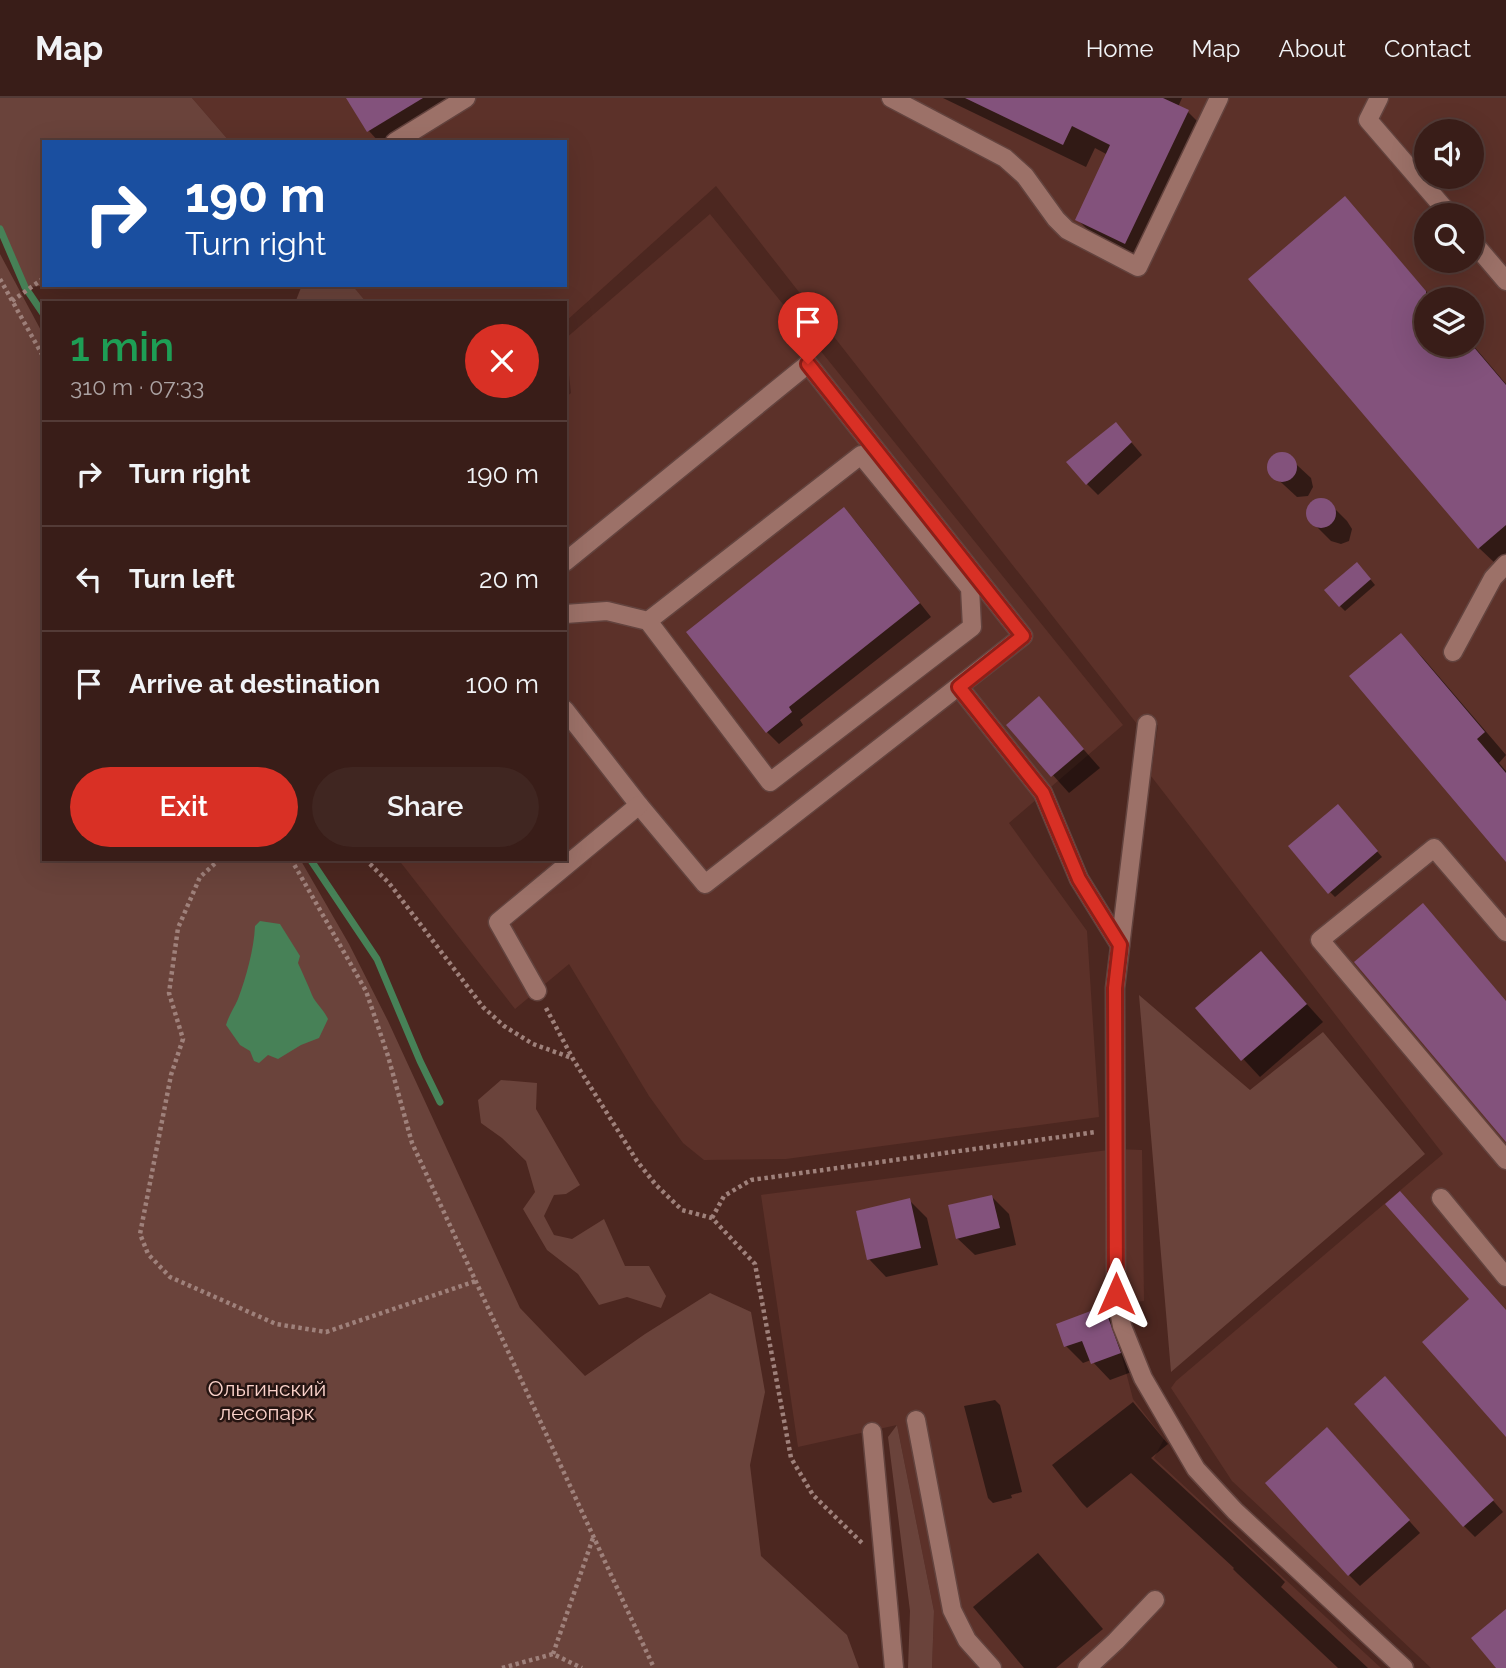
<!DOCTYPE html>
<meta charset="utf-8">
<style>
body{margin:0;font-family:Raleway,sans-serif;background:#402621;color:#f1f3f6;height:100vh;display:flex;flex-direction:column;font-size:26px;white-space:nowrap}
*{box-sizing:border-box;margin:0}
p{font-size:23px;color:#aba2a2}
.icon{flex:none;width:38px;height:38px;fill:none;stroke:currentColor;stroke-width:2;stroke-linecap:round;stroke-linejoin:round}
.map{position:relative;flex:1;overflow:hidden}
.drawer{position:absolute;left:42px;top:203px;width:525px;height:560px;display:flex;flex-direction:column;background:#391d18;border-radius:0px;box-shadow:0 7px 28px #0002,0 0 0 2px #533b37}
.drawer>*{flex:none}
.hud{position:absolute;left:42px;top:42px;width:525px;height:147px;border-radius:0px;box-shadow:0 7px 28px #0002,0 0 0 2px #533b37;background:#1a4fa0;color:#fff;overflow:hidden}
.tools{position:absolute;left:1414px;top:21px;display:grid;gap:14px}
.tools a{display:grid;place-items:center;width:70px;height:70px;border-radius:50%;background:#391d18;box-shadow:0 7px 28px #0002,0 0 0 2px #533b37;font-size:35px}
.pin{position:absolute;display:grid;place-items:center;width:60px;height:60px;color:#fff;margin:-72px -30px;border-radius:50% 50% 50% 0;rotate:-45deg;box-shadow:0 0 7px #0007}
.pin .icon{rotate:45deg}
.me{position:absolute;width:77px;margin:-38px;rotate:0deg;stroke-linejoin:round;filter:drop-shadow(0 0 5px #0008)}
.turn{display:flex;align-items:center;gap:24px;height:147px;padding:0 28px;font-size:32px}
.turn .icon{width:91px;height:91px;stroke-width:2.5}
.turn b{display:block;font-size:49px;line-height:60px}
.round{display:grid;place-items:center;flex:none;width:74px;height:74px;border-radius:37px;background:#402621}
.summary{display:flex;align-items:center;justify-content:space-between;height:119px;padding:0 28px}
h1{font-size:42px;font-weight:600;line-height:52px;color:#1e9e55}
.primary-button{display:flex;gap:14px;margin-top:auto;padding:14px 28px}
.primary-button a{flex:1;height:80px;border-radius:42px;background:#d93025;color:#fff;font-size:28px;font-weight:600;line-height:80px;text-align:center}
.primary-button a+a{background:#402621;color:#f1f3f6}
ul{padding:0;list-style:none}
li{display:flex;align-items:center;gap:21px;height:105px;padding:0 28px;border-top:2px solid #533b37}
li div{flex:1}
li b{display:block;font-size:26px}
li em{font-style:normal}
header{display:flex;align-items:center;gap:42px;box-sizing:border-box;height:98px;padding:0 35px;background:#391d18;border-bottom:2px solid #533b37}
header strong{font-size:33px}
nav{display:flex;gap:38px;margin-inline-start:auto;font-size:24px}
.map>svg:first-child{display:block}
.built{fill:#5c3129;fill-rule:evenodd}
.green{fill:#6a433b}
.water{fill:#478157}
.shadow{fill:#0007}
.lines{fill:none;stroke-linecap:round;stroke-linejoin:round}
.stream{stroke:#478157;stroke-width:7}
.building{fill:#83527c}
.minor-casing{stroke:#63433e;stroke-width:21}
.path{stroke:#9f817b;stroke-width:4.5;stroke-dasharray:3.5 3.5;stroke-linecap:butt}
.minor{stroke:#9c7168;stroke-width:18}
.route-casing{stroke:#8d1f18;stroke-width:18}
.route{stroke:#d93025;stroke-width:12}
.labels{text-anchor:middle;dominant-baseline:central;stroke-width:5;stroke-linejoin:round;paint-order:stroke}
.park-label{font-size:21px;fill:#fcd3cb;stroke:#261512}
</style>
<header>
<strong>Map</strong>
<nav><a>Home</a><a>Map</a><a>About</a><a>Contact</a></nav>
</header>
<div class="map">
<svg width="1506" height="1570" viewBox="0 0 1506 1570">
<rect width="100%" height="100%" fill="#4c2720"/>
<g class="built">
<path d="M192,0H1506V1570H1431L1232,1383L1171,1290L1176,1283L1443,1056L1151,678L1158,627L1137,626L716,88L565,224V205H367L352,187H565V44H230ZM1426,33H1472V79H1426ZM1426,117H1472V163H1426ZM1426,201H1472V247H1426Z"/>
<polygon points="710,116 1123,627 1009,725 1087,833 1099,1019 786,1061 704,1062 683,1045 649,998 569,866 515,911 398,761 565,761 565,300 571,295 565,241"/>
<polygon points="1116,1051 1142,1052 1144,1203 1104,1208 1121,1255 1133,1301 1164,1341 1154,1360 1381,1570 932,1570 934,1513 897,1327 798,1349 761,1097"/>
</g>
<g class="green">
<polygon points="0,0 192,0 230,44 44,44 44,187 58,187 25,189 0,131"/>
<polygon points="0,156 44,238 44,761 300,761 349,846 388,923 520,1210 585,1278 645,1236 710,1195 751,1214 765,1294 750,1367 761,1458 847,1537 859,1570 0,1570"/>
<polygon points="302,187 352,187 367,205 295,205"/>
<polygon points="1139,897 1250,992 1323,934 1425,1056 1171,1274"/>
<polygon points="501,982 537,985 536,1011 580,1087 566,1096 554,1097 544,1118 554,1137 572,1141 604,1121 625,1168 649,1168 666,1198 661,1210 627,1199 599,1207 578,1176 547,1152 523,1111 535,1094 526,1063 502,1040 481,1025 478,1002"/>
<polygon points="897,1327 934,1513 932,1570 908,1570 910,1513 888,1339"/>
</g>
<path class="water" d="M260,823L280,826L300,858L298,865C303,876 308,887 312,897C316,906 324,912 328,921L319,940L301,947L278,961L268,957L259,965L254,963L250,953L240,947L226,927C229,917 234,910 238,901C246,880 254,851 255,828Z"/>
<g class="shadow">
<polygon points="348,0 468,0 397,44 379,44 369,33"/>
<polygon points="943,0 1182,0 1178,9 1188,14 1211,37 1149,168 1100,144 1077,121 1108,57 1095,50 1086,69"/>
<polygon points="1345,101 1433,201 1426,201 1426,247 1472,246 1506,286 1506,459 1497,467 1479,450 1251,182"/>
<polygon points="1116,326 1142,357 1098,397 1087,386"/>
<polygon points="1285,356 1311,380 1313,389 1308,398 1297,399 1271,375 1270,366 1277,357"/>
<polygon points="1320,402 1329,405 1347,423 1352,431 1349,443 1341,446 1331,443 1313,425 1308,417 1312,405"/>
<polygon points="844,412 856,424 931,519 800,622 803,627 779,646 767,634"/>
<polygon points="1362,471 1375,487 1345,513 1340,508"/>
<polygon points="1400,537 1423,560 1506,657 1499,665 1506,673 1506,761"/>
<polygon points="1039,601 1100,670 1069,695 1008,627"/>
<polygon points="1342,713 1382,759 1335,799 1330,794"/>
<polygon points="1261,855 1323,924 1260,979 1197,911"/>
<polygon points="992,1099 1009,1116 1016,1147 975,1157 957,1140"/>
<polygon points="909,1102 927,1120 938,1167 886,1179 869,1161"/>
<polygon points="1104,1210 1121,1227 1137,1272 1110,1282 1091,1262 1083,1265 1066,1248"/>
<polygon points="1396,1292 1503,1414 1475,1439 1464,1428"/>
<polygon points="995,1302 1000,1307 1022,1394 1011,1397 1012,1400 993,1405 988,1400 964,1308"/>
<polygon points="1133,1304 1168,1346 1151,1360 1280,1479 1285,1484 1281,1489 1368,1570 1338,1570 1238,1476 1233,1471 1234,1470 1131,1375 1087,1410 1082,1405 1052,1367"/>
<polygon points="1338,1343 1420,1435 1360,1488 1349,1477"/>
<polygon points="1038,1455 1103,1531 1056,1570 1024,1570 973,1509"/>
</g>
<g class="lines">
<g class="stream">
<polyline points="0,131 25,189 44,217"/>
<polyline points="310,761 377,861 420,963 440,1004"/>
</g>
</g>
<g class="building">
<polygon points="346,0 423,0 367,34"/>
<polygon points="965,0 1163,0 1189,12 1125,146 1075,122 1110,47 1072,28 1063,47"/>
<polygon points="1345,98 1426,193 1426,247 1472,247 1506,287 1506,427 1478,451 1248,181"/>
<polygon points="1116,324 1132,344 1086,387 1066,364"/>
<circle cx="1282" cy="369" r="15"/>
<circle cx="1321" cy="415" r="15"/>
<polygon points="844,409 920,505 789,609 792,614 766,635 686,534"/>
<polygon points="1357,464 1371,481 1339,509 1324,492"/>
<polygon points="1401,535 1485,634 1477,641 1506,675 1506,764 1349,578"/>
<polygon points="1039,598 1084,651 1051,679 1006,627"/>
<polygon points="1338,706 1378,753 1328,796 1288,748"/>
<polygon points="1423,805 1506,903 1506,1044 1354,864"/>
<polygon points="1261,853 1307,906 1241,963 1195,910"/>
<polygon points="1400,1093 1506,1212 1506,1339 1422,1244 1469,1201 1385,1106"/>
<polygon points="992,1097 1000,1130 956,1141 948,1107"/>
<polygon points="910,1100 921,1150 867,1162 856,1113"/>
<polygon points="1104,1208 1121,1255 1091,1266 1082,1243 1064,1249 1056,1226"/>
<polygon points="1385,1278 1494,1402 1463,1429 1354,1306"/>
<polygon points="1327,1329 1410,1422 1348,1478 1265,1385"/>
<polygon points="1506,1511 1506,1570 1496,1570 1471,1540"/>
</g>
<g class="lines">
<defs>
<g id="minor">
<polyline points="891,0 1005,60 1025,78 1056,121 1067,132 1138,169 1219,0"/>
<polyline points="1379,0 1368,22 1450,117"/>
<polyline points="395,44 466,0"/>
<polyline points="1472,143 1506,183"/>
<polyline points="565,464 808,266 1023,538 705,786 639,707 565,612"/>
<polyline points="565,516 607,513 648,523 770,684 972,529 970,490 861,357 648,523"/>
<polyline points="1453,554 1493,480 1506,466"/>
<polyline points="959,589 1043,695 1079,781 1120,847"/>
<polyline points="1147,626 1115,890 1116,1196 1122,1228 1143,1280 1196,1371 1235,1413 1404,1570"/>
<polyline points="1506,834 1434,750 1320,842 1506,1062"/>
<polyline points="537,893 498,824 639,707"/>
<polyline points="1441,1100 1506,1179"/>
<polyline points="916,1322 952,1512 967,1542 992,1570"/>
<polyline points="872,1334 894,1570"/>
<polyline points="1087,1570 1116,1543 1155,1502"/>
</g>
</defs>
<use href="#minor" class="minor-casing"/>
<g class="path">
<polyline points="0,181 44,260"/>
<polyline points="12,203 44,180"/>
<polyline points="220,761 200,779 178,830 169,895 183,941 171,977 140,1136 148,1156 170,1179 276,1226 326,1234 476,1183"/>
<polyline points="291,761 366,893 388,958 412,1045 654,1570"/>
<polyline points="365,761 389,785 483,909 504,928 533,946 572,960"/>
<polyline points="546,910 573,961 637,1063 656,1087 682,1112 712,1120 755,1166 791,1360 813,1397 862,1445"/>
<polyline points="712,1120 724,1098 751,1082 1096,1034"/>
<polyline points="553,1556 594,1437"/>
<polyline points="502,1570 553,1556 582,1570"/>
</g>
<use href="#minor" class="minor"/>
</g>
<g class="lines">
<defs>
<polyline id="route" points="808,266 1023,538 959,589 1043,695 1079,781 1120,847 1115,890 1116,1196"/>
</defs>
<use href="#route" class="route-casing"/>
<use href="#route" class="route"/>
</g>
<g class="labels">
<g class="park-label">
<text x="267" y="1290">Ольгинский<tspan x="267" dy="24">лесопарк</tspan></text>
</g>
</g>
</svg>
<div class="tools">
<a><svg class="icon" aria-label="sound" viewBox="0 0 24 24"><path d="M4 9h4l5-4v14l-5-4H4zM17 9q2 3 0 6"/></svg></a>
<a><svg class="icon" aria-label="search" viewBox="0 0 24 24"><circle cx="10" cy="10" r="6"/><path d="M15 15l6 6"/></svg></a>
<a><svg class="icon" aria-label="layers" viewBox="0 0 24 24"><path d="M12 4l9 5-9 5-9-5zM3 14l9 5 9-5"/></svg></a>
</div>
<div class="pin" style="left:808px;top:266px;background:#d93025"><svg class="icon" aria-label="arrive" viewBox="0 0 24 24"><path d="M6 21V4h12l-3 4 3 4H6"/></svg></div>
<svg class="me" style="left:1116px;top:1196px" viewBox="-20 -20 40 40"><path d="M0-17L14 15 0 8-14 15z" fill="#d93025" stroke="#fff" stroke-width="4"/></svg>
<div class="hud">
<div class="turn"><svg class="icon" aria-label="right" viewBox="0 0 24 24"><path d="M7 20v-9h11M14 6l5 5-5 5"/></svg><div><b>190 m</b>Turn right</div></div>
</div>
<section class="drawer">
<div class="summary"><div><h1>1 min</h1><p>310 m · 07:33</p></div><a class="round" style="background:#d93025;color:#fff"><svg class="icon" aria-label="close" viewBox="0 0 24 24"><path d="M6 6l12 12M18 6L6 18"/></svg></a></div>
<ul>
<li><svg class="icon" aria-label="right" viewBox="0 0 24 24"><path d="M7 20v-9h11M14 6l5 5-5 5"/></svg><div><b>Turn right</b></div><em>190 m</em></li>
<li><svg class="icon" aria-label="left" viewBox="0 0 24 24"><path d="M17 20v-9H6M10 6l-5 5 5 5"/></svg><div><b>Turn left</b></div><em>20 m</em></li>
<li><svg class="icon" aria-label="arrive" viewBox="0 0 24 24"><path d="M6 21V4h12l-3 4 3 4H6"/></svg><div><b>Arrive at destination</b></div><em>100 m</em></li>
</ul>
<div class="primary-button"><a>Exit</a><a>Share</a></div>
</section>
</div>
